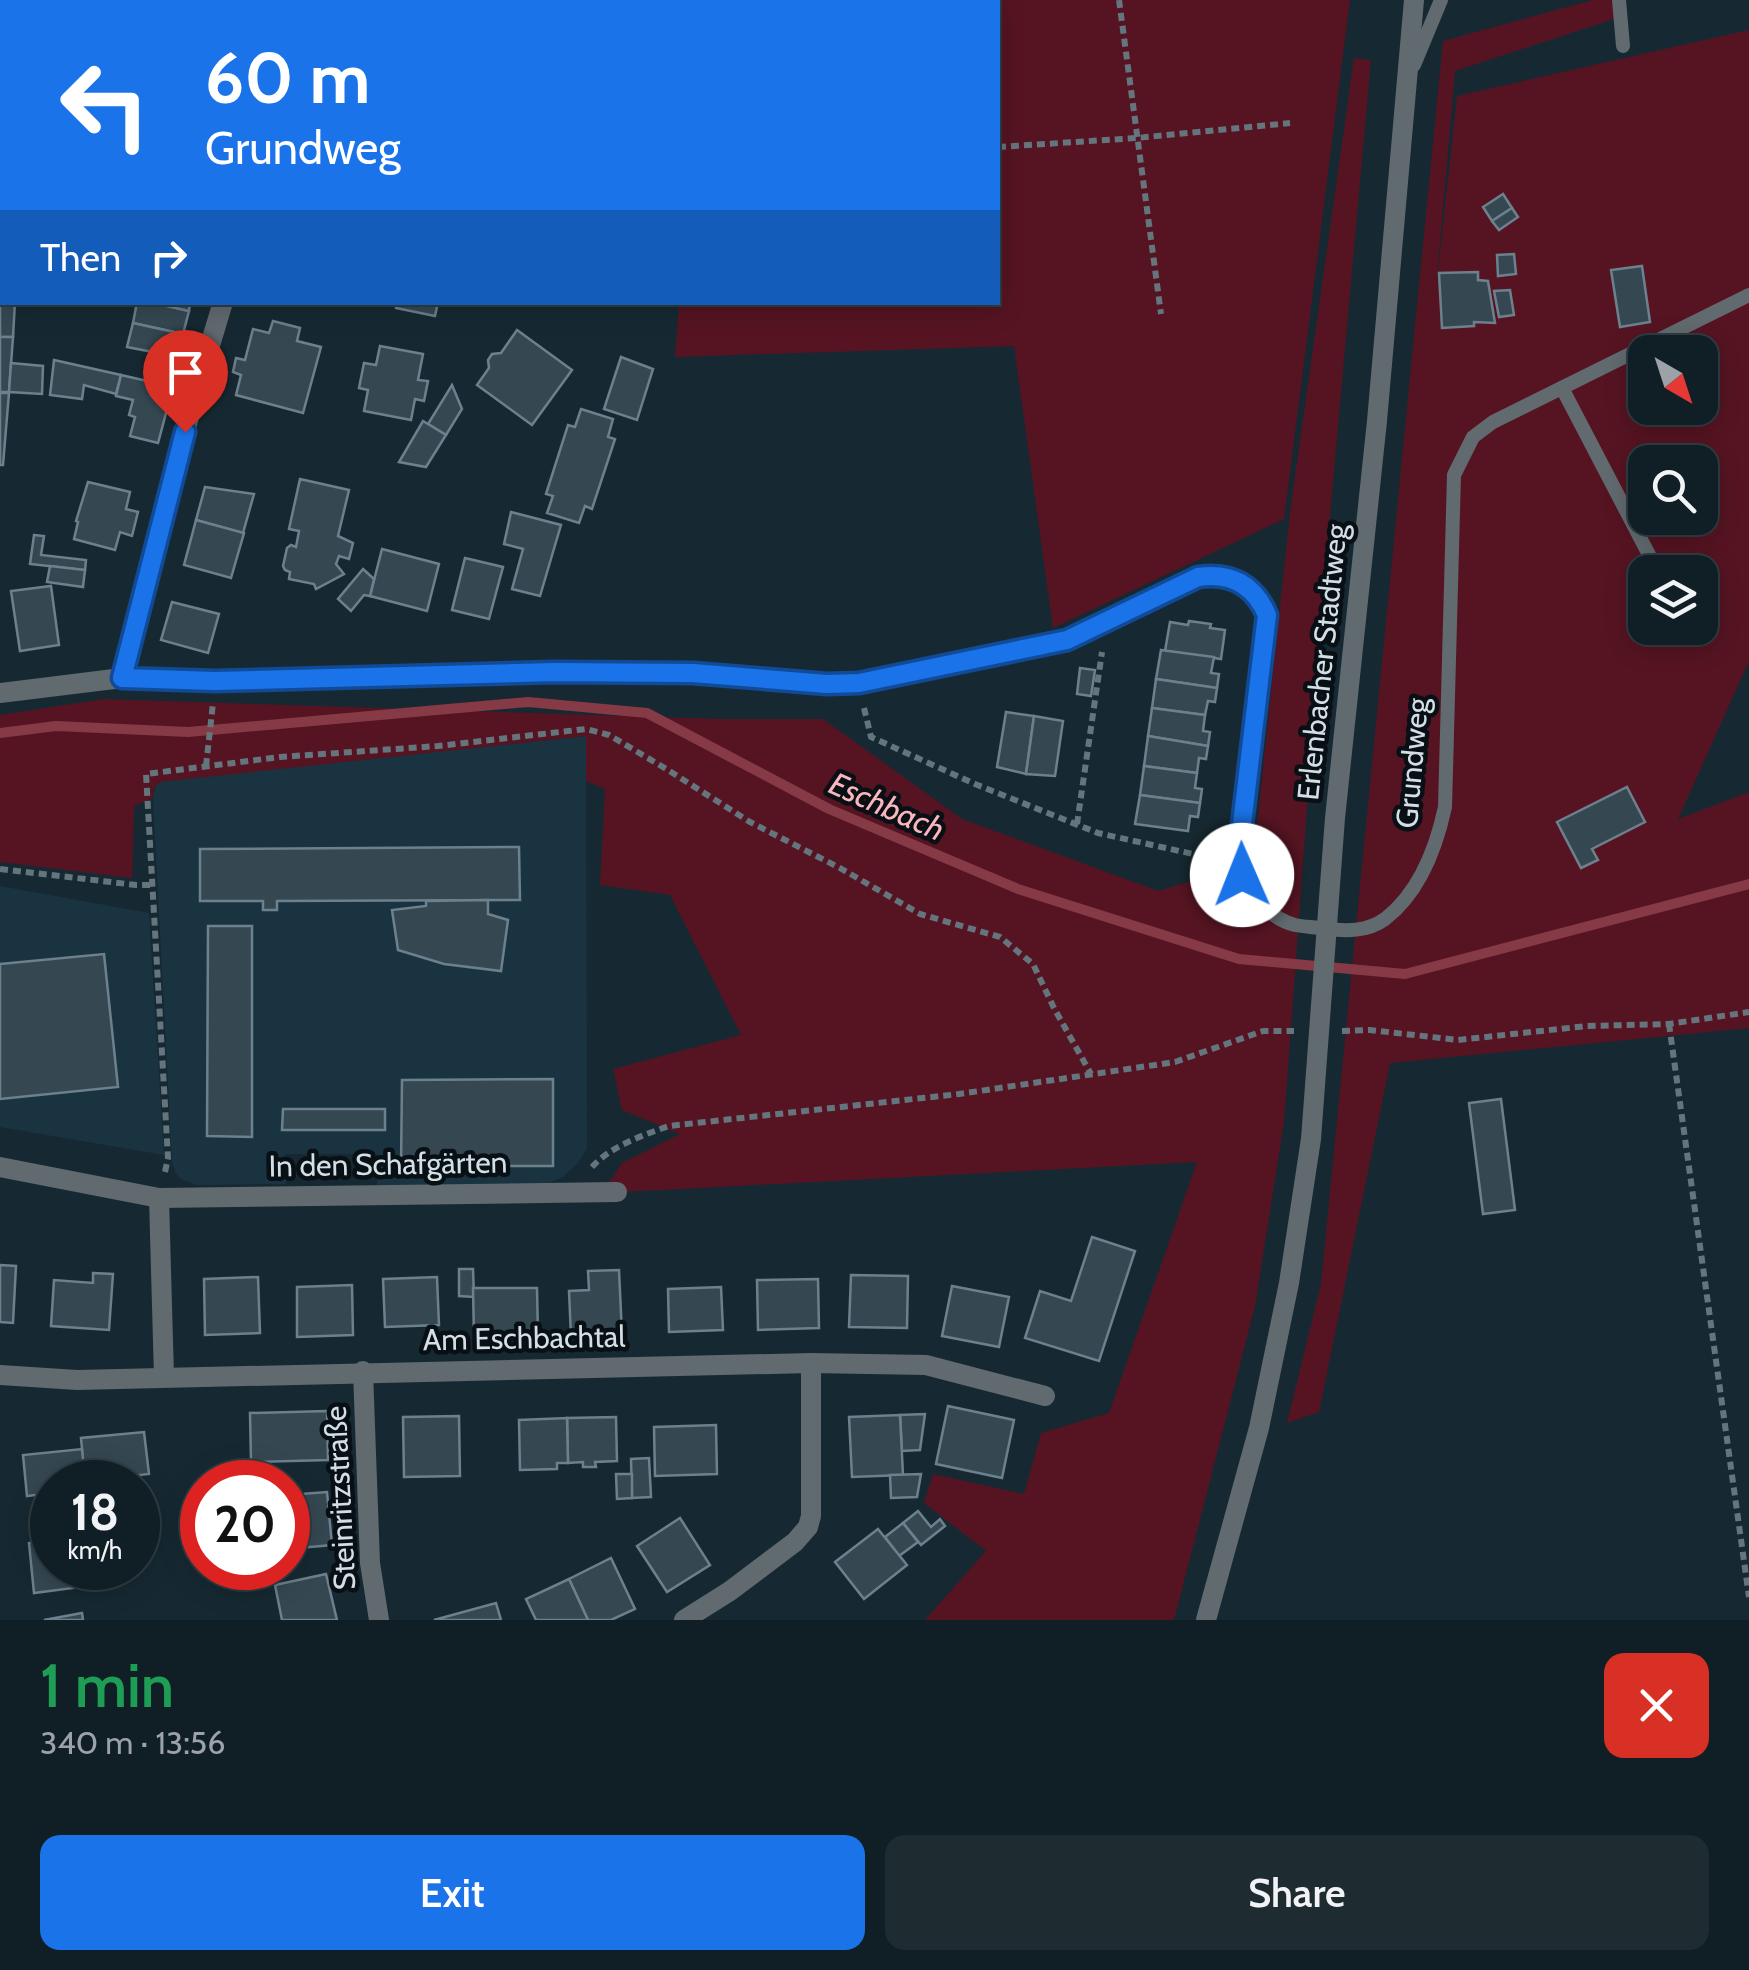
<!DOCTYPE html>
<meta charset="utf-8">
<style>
body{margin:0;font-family:Cabin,sans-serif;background:#1e2c32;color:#f1f3f6;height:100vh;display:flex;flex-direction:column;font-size:38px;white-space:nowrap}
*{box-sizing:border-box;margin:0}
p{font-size:32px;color:#9ca2a7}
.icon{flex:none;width:55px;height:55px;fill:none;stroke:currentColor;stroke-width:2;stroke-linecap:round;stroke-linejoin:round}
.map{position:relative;height:1620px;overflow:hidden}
.drawer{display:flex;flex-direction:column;background:#101f26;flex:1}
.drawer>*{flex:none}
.top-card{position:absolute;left:0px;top:0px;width:1000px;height:305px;box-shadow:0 5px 25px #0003,0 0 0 2px #303d43;background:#1a73e8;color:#fff;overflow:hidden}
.needle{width:65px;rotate:141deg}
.tools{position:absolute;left:1628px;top:335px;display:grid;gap:20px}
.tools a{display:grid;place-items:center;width:90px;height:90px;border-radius:20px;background:#101f26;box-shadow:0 5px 25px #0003,0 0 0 2px #303d43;font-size:50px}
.speed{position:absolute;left:30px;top:1460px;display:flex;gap:20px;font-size:50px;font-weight:700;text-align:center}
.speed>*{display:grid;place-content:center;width:130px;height:130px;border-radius:50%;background:#101f26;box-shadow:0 5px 25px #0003,0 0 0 2px #303d43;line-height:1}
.speed small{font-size:25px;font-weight:400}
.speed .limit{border:15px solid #d22;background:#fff;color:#111}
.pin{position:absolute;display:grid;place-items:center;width:85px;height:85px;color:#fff;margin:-102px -42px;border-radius:50% 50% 50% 0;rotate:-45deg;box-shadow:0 0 10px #0007}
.pin .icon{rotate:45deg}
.me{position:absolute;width:110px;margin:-55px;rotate:359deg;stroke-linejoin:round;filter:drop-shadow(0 0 8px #0008)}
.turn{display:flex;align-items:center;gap:35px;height:210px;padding:0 40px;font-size:45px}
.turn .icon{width:130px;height:130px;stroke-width:2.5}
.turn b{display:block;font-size:70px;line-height:85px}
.then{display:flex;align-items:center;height:95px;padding:0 40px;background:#0003;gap:20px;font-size:38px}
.round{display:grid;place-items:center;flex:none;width:105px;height:105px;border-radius:20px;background:#1e2c32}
.headline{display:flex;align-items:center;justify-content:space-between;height:170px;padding:0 40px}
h1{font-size:60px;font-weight:600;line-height:75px;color:#1e9e55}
.button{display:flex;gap:20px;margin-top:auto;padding:20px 40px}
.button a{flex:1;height:115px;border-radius:20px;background:#1a73e8;color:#fff;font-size:40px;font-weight:600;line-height:115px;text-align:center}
.button a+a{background:#1e2c32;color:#f1f3f6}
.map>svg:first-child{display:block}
.built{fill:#193440}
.green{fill:#561422;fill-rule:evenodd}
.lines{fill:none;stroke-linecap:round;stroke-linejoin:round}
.stream{stroke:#853a45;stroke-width:10}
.building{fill:#354852;stroke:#6c818d;stroke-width:2.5}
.path{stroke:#65757d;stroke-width:6;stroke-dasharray:8 5;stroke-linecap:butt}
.service{stroke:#616a6f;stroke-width:14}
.minor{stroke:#616a6f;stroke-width:20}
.tertiary{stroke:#616a6f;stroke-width:20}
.route-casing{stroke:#114b97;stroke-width:25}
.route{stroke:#1a73e8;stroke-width:18}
.labels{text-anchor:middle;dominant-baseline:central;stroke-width:9;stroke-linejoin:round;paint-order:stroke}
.street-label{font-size:30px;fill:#d3dfe5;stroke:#081015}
.water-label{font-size:32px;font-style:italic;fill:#fbb6bd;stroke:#081015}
</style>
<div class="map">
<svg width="1749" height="1620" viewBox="0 0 1749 1620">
<rect width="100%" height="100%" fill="#162932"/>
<g class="built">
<polygon points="586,736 587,1148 578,1163 563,1177 541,1186 377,1185 377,1154 285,1154 286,1184 197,1185 181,1179 176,1174 172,1162 153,798 156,784 167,780"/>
<polygon points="0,886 149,913 164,1155 0,1127"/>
</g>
<g class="green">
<polygon points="938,0 1350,0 1284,519 1053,628 1014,346 675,357 679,303 998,302 998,2 915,2"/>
<path d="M1593,0H1615L1617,18L1455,71L1435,299L1457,96L1749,30V661L1678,819L1749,792V1028L1390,1063L1319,1412L1287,1423L1321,1284L1443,41ZM1645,352H1700V408H1645ZM1645,462H1700V518H1645ZM1645,572H1700V628H1645Z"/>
<polygon points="1354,58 1371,60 1322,604 1284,1122 1255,1306 1174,1620 925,1620 986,1551 924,1503 933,1474 1024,1494 1041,1433 1109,1413 1197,1162 602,1193 622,1163 680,1134 622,1110 613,1069 741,1035 670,895 600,885 605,789 586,781 586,736 160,782 153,789 153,798 134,806 132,878 0,862 0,715 104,699 719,719 823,719 962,819 1158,891 1253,863 1290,512"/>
</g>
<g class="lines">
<polyline class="stream" points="0,733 56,726 188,732 528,702 647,713 829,809 1018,889 1239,959 1405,974 1749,884"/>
</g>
<g class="building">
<polygon points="224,0 266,0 266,2 223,2"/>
<polygon points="283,0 324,0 324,2 284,2"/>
<rect x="350" y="0" width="39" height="2"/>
<polygon points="0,7 2,7 0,63"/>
<rect x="0" y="111" width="2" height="58"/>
<polygon points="0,169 2,169 2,216 0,217"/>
<polygon points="1503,194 1512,208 1492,221 1483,207"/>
<polygon points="1512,208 1518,217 1499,230 1492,221"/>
<polygon points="1514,254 1516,274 1498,276 1497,255"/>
<polygon points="0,265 2,266 2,302 15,302 13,337 0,337"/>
<polygon points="1642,266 1650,322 1620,327 1611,270"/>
<polygon points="1478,272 1478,280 1488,281 1495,323 1474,322 1474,326 1442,328 1439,273"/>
<polygon points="1510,290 1514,315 1499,317 1494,291"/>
<polygon points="137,302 150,302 189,311 183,334 133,323"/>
<polygon points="150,302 190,302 189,311"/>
<polygon points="397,302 438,302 435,316 396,308"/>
<polygon points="273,321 300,328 297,341 321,347 303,413 236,395 241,375 233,372 236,358 245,360 253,329 269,333"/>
<polygon points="133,323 183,334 178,357 127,347"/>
<polygon points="517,330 572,370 532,425 477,385 489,368 488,360 492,354 501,353"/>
<polygon points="0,337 13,337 9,392 0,392"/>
<polygon points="380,346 423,354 418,380 428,381 424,401 415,399 411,420 364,411 368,390 359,388 364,363 376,365"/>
<polygon points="621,357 653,369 637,420 604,409"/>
<polygon points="54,360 121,375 116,394 84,385 82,399 50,395"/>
<polygon points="11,363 43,366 42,394 9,392"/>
<polygon points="121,375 173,387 158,443 130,436 135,417 129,415 133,400 116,396"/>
<polygon points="452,385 462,409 446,435 428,424"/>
<polygon points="0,393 9,393 3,465 0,465"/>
<polygon points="581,409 613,419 608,437 615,439 592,509 585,506 579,523 547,513 553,496 546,494 568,425 575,427"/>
<polygon points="423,421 446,435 426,467 399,462"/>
<polygon points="300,479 349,490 338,536 353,543 349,559 339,556 336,564 344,574 316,589 314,584 289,579 290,572 285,570 283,566 287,548 291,545 296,547 299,531 289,529"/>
<polygon points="88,482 130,492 126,509 138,512 132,536 120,532 115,550 74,539 78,522 76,521"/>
<polygon points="205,487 254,494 243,533 196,520"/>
<polygon points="511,512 561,525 540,596 512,589 523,549 504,544"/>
<polygon points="196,520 244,533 231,578 184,565"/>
<polygon points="34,535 44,536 41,555 86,560 85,570 30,564"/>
<polygon points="382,549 439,564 427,611 370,596"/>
<polygon points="465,558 503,567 489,619 452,610"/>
<polygon points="50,566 85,570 83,587 47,582"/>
<polygon points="363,569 374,579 370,596 364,595 351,611 338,599"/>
<polygon points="51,586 59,645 20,651 11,591"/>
<polygon points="172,602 219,614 208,653 161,640"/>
<polygon points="1189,621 1211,624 1210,628 1225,630 1221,659 1165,651 1170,622 1188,625"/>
<polygon points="1161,650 1214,657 1211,673 1219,674 1217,688 1156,679"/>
<polygon points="1080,668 1095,670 1091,696 1077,694"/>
<polygon points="1156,679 1217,688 1215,702 1208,701 1205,715 1152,708"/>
<polygon points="1152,708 1205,715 1203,731 1210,732 1208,746 1148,736"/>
<polygon points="1006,712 1034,716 1026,774 997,767"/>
<polygon points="1034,716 1063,721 1055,776 1026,774"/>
<polygon points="1148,736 1208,746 1206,759 1199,758 1197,773 1144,766"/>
<polygon points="1144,766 1197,773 1195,788 1202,789 1200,803 1140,795"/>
<polygon points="1627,787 1645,822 1592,849 1598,860 1581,868 1557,822"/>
<polygon points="1140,795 1200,803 1198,817 1190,816 1188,831 1135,824"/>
<polygon points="519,847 520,900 277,901 277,910 263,910 263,901 200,901 200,849"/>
<polygon points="488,900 488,914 508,920 501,971 444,964 398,950 392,910 426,906 426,901"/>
<polygon points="208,926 252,926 252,1137 207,1136"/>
<polygon points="104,954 118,1087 0,1099 0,964"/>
<polygon points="553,1079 553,1166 401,1166 402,1080"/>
<polygon points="1501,1099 1515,1210 1483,1214 1469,1103"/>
<polygon points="283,1109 385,1109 385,1130 282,1130"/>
<polygon points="1092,1237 1135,1251 1099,1361 1025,1338 1040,1291 1071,1301"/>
<polygon points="0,1265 16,1266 13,1323 0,1322"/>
<polygon points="459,1269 473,1269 474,1297 459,1296"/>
<polygon points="619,1270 622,1334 571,1337 569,1291 589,1290 588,1271"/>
<polygon points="93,1273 113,1274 109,1330 51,1326 54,1280 93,1283"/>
<polygon points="851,1275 908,1276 907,1328 849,1327"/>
<polygon points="258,1277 260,1333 205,1335 204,1279"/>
<polygon points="437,1277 439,1325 385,1327 383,1279"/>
<polygon points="818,1279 819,1328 758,1330 757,1280"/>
<polygon points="352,1285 353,1335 297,1337 297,1287"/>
<polygon points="952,1286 1009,1297 999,1347 942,1336"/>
<polygon points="721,1287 723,1330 669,1332 668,1289"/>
<polygon points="473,1288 537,1288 538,1337 474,1338"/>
<polygon points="948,1406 1014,1420 1002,1478 936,1464"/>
<polygon points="327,1411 328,1460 251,1462 250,1413"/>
<polygon points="925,1414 920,1450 902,1451 900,1415"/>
<polygon points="900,1415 903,1475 852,1477 849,1417"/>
<polygon points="459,1416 460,1476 404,1477 403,1417"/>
<polygon points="616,1417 617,1461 595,1462 596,1467 583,1467 583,1462 568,1463 567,1418"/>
<polygon points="567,1418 568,1463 557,1463 557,1469 520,1470 519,1420"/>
<polygon points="716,1425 717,1474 655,1476 654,1427"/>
<polygon points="144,1432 149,1474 85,1481 81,1438"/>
<polygon points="82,1449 85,1482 52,1482 52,1493 27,1496 23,1455"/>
<polygon points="649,1458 651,1497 632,1498 631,1459"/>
<polygon points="274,1467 275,1479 242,1480 242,1468"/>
<polygon points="616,1474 632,1474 632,1498 617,1499"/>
<polygon points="921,1474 917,1497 891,1498 890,1475"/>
<polygon points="275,1479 275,1482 220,1482 220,1481"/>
<polygon points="327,1492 332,1545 288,1549 288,1495"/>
<polygon points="918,1511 931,1527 940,1519 945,1526 921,1545 903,1523"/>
<polygon points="680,1518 710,1565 667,1592 637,1546"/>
<polygon points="903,1523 918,1542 899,1556 885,1537"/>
<polygon points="878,1529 907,1565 864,1599 835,1562"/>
<polygon points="52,1540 52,1568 71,1568 73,1588 34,1593 29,1543"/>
<polygon points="611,1558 635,1609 611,1620 588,1620 569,1579"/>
<polygon points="326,1574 337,1620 282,1620 275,1585"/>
<polygon points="569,1579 588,1620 536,1620 526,1599"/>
<polygon points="496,1603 501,1620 434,1620"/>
<polygon points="82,1613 83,1620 44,1620"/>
</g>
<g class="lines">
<g class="path">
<polyline points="1119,0 1161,314"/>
<polyline points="812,2 831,0"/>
<polyline points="836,2 836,0"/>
<polyline points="998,147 1137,138 1290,123"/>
<polyline points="864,708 871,737 975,784 1098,833 1202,856 1217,857"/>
<polyline points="206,766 213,703"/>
<polyline points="1077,824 1102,652"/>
<polyline points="0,869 136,885 152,885"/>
<polyline points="1669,1024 1749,1597"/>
<polyline points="1342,1031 1370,1030 1458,1040 1587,1026 1669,1024 1749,1012"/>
<path d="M592,1167C611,1146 643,1135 669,1126L959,1094L1175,1062L1263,1031H1294"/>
<polyline points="165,1172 168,1158 146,774 280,757 438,746 586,729 609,735 668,770 750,822 840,868 920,914 1000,937 1033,964 1054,1008 1091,1074"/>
</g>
<g class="service">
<polyline points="1619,0 1623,46"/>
<polyline points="84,2 85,0"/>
<polyline points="1414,65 1441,0"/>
<polyline points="1562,388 1658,572"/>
<polyline points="1686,628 1690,635"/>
<path d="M1238,858C1246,887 1264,917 1295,925C1305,927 1316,927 1326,929C1346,931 1367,932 1385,919C1420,892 1436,849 1445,807L1454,475L1473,437L1493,422L1749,295"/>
</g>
<g class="minor">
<polyline points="537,0 537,2"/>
<polyline points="602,2 613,0"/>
<polyline points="0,88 2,88"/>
<polyline points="122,678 192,405 223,302"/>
<path d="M0,693L122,678L215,681L554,672L693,673L827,684L859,683L1067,640L1198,577C1232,572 1253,583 1267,615L1238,858"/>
<polyline points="0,1167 159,1198 617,1192"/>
<polyline points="159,1198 164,1377"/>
<polyline points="363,1371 370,1563 379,1620"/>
<polyline points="0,1375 77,1380 811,1363 926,1365 1045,1396"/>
<polyline points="684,1620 730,1591 795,1542 808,1527 811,1516 811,1363"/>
</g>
<polyline class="tertiary" points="1206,1620 1259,1428 1289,1283 1311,1139 1335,818 1377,421 1414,0"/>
</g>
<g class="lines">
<defs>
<path id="route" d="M185,432L122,678L215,681L554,672L693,673L827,684L859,683L1067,640L1198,577C1230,572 1254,584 1267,615L1238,858L1242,875"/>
</defs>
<use href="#route" class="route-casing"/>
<use href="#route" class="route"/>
</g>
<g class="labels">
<g class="street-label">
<text transform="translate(1322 662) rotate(-84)">Erlenbacher Stadtweg</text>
<text transform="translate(1412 763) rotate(-85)">Grundweg</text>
<text transform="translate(388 1164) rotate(-1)">In den Schafgärten</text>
<text transform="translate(524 1338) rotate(-1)">Am Eschbachtal</text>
<text transform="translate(340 1498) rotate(-93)">Steinritzstraße</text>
</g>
<g class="water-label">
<text transform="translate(887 806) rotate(24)">Eschbach</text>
</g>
</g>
</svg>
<div class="tools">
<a><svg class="needle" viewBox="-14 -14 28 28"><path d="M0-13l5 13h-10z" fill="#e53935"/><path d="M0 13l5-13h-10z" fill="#9ca2a7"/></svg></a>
<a><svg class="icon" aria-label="search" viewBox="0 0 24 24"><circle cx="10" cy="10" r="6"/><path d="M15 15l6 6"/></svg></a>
<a><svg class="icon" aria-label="layers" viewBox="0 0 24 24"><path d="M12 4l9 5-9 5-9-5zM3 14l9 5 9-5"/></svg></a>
</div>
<div class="speed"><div>18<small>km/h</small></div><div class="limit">20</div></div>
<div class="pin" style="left:185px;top:432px;background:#d93025"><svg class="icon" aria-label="arrive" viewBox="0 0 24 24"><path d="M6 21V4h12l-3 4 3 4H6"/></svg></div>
<svg class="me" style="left:1242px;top:875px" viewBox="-20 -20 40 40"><circle r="19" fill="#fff"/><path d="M0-13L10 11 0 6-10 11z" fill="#1a73e8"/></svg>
<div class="top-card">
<div class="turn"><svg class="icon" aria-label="left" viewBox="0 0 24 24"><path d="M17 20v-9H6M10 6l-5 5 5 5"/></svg><div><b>60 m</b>Grundweg</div></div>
<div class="then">Then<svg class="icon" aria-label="right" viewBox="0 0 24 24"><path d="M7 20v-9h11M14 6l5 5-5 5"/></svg></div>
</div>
</div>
<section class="drawer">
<div class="headline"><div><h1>1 min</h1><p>340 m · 13:56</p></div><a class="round" style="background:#d93025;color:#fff"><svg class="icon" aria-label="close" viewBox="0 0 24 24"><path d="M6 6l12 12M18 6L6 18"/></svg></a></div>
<div class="button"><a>Exit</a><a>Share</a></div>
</section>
